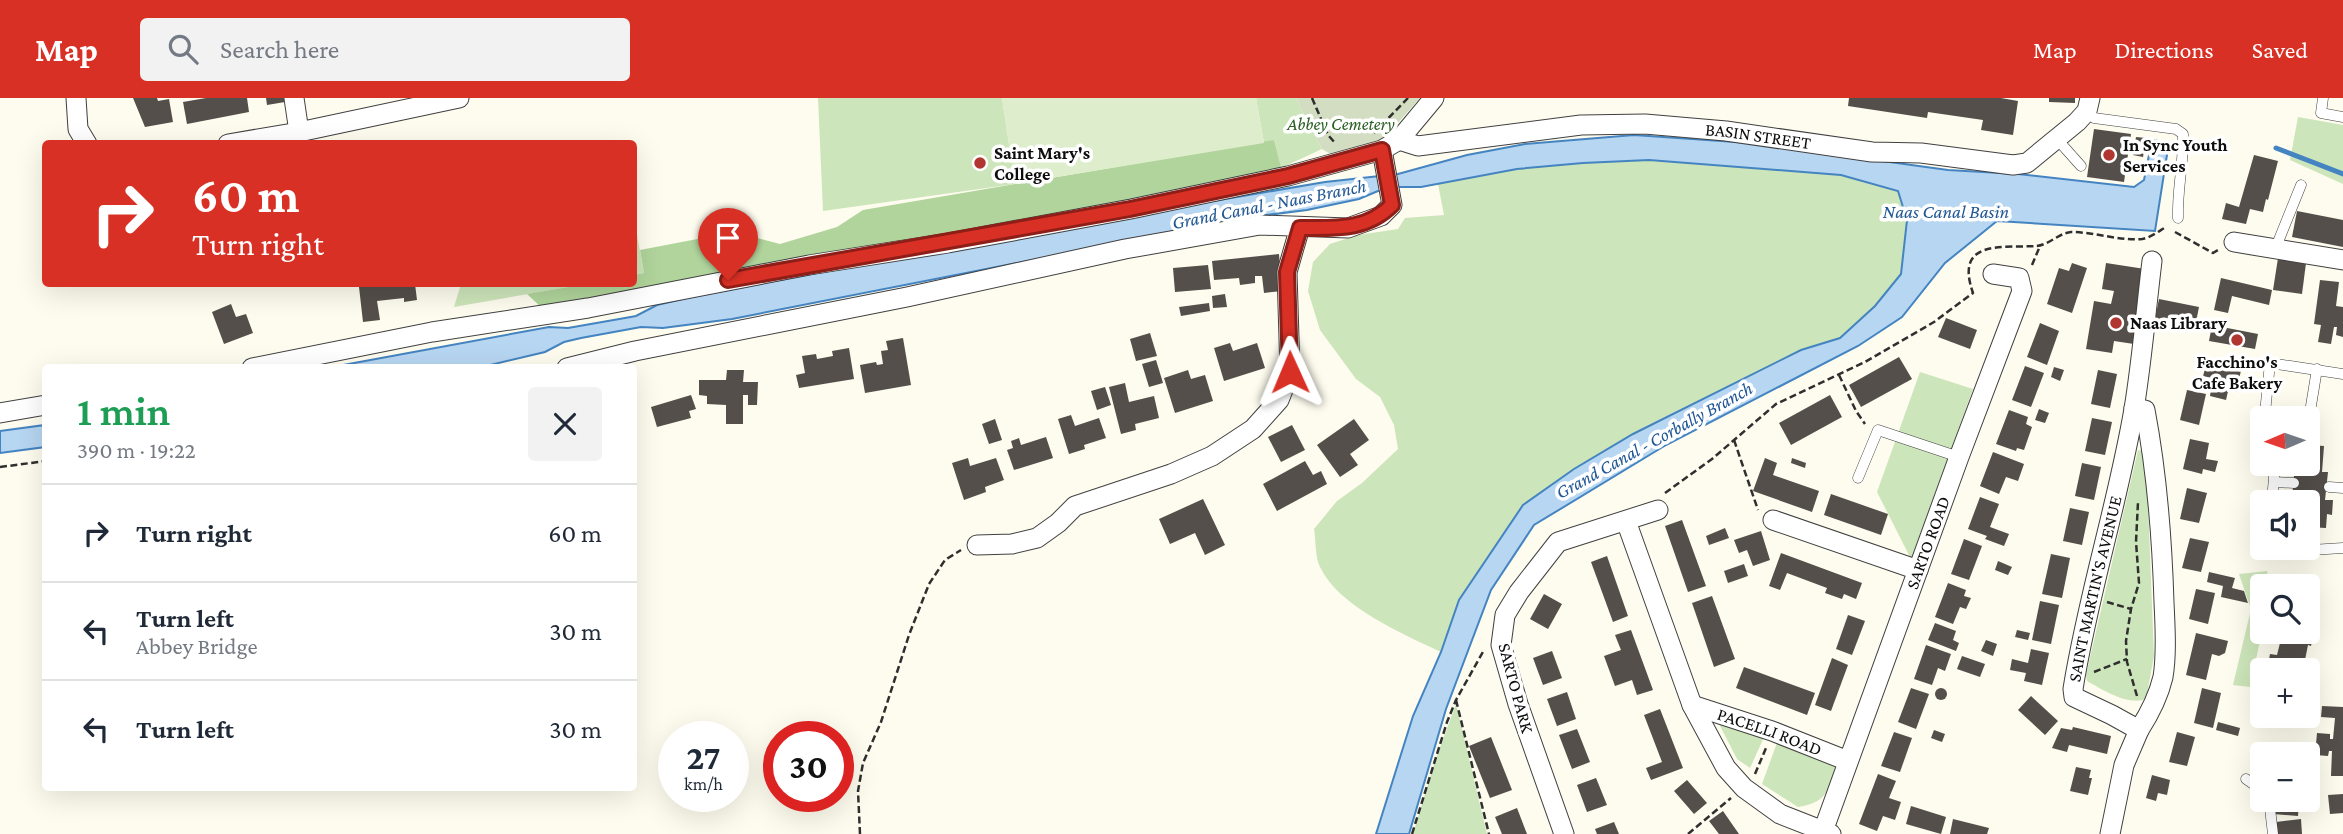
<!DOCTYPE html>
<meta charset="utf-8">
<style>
body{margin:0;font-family:"Crimson Pro",serif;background:#f2f2f3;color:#1f2937;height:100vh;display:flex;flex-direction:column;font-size:26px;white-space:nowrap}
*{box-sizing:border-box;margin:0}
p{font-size:23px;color:#747a83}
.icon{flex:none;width:38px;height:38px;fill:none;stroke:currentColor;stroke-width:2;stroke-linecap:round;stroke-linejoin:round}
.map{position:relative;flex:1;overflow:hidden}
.details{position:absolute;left:42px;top:266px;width:595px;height:427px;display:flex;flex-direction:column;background:#fff;border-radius:7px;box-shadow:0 7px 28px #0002}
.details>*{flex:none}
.top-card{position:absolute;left:42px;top:42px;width:595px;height:147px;border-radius:7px;box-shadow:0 7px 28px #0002;background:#d93025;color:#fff;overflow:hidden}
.needle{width:46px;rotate:268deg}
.controls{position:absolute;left:2250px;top:308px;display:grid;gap:14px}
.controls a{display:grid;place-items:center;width:70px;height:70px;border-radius:7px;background:#fff;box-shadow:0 7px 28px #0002;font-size:35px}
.speed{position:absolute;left:658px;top:623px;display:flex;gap:14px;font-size:35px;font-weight:700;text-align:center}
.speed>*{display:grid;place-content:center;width:91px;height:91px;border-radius:50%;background:#fff;box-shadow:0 7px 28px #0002;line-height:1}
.speed small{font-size:18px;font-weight:400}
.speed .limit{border:10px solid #d22;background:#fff;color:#111}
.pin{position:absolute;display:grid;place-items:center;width:60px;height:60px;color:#fff;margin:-72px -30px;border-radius:50% 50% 50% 0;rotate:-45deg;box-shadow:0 0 7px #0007}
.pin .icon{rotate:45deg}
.me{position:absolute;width:77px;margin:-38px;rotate:359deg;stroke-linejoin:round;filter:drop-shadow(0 0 5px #0008)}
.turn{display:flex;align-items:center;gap:24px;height:147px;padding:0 35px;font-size:32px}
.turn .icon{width:91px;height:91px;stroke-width:2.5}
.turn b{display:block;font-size:49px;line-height:60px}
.round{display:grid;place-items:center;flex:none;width:74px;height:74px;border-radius:7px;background:#f2f2f3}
.head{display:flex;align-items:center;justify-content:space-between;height:119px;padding:0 35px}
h1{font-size:42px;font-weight:600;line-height:52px;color:#1e9e55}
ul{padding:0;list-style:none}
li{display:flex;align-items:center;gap:21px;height:98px;padding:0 35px;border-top:2px solid #e0e1e3}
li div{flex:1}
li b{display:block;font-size:26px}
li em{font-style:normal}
header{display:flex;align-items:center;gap:42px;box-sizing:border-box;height:98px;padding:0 35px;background:#d93025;color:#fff}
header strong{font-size:33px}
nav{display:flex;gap:38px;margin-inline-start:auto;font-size:24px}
.search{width:490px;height:63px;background:#f2f2f3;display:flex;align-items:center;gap:18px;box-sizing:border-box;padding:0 24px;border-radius:7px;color:#747a83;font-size:26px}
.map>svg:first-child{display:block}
.green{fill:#cde5ba}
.forest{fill:#b0d49b}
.cemetery{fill:#d2ddc1}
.pitch{fill:#deedcb}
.water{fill:#b7d6f1;stroke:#4484c1;stroke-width:2}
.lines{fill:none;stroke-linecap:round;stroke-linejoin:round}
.stream{stroke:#4484c1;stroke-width:5}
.building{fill:#544f4a}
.lane-casing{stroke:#404040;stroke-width:11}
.street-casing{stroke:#404040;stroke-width:21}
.path{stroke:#2f2f2f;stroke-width:2.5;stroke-dasharray:7 3.5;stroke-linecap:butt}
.lane{stroke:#fff;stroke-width:10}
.street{stroke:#fff;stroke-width:19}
.route-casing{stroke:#8d1f18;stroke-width:18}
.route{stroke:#d93025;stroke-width:12}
.poi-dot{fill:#b13631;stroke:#fff;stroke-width:2.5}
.labels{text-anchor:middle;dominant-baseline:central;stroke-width:7;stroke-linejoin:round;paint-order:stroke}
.park-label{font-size:18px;font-style:italic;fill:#2a5f23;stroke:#fff}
.street-label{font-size:18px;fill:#0d0d0d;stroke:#fff}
.poi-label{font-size:18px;font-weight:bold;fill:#0d0d0d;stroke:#fff;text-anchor:start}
.water-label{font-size:19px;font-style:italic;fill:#215794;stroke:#fff}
</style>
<header>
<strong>Map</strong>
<div class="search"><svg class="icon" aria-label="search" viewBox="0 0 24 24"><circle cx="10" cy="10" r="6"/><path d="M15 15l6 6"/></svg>Search here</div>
<nav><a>Map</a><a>Directions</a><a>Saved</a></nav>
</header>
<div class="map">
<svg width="2343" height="736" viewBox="0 0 2343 736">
<rect width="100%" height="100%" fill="#fefcee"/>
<g class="green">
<polygon points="818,0 1002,0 1015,86 823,113"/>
<polygon points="1256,0 1296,0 1322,51 1281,70 1274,42 1264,45"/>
<polygon points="2298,19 2343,27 2343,86 2290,62"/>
<path d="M1649,62L1841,77L1898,93L1907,121L1901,176L1875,208L1840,240L1801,252L1633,336L1574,371L1459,502L1441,554C1403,536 1339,509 1320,469C1315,459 1316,443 1314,431L1337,403L1362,385L1398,351L1394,327L1380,299L1356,281L1320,232L1308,193L1313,164L1330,146L1358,137L1398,131L1405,120L1444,117L1438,86L1517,71L1583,65Z"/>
<polygon points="634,120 644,175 634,177"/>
<polygon points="461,186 586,186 454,209"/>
<polygon points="1920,274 1973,291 1911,461 1877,394"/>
<path d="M2138,352L2146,353L2154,558L2146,601C2128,608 2103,592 2087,583L2086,577Z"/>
<polygon points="2267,473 2270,488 2263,488 2263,529 2250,589 2233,587 2251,511 2239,476"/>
<polygon points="1456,606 1487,736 1413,736 1434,666"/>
<polygon points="1717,622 1765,637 1750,670 1737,661"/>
<path d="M1778,642L1838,661C1828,689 1831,704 1798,709L1762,686Z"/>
</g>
<polygon class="forest" points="1274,42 1285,85 542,210 527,196 586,186 634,186 634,177 644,175 640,152 734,134 780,146 837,129 863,112"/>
<polygon class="cemetery" points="1296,0 1420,0 1382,43 1332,57 1322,51"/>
<polygon class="pitch" points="1002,0 1256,0 1264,45 1015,86"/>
<g class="water">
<polygon points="1634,37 1750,45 1948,72 2018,76 2134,89 2144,82 2152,42 2169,44 2155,133 1997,123 1945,165 1902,219 1858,248 1666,347 1534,427 1491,492 1446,611 1409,736 1376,736 1413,618 1441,554 1459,502 1523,407 1574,371 1633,336 1801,252 1840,240 1875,208 1901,176 1907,122 1898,93 1841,77 1649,62 1583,65 1517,71 1421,89 1400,89 1378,93 1359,101 1307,112 1251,119 732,221 663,230 641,229 581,240 564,244 545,254 482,269 327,270 549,229 568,230 625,220 636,218 657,207 691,199 1067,128 1325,84 1398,76 1467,57 1525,46"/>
<polygon points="45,327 45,349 0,355 0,333"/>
</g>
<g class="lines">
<polyline class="stream" points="2276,50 2343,76"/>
</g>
<g class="building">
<polygon points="133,0 157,0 158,3 169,1 173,24 145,29"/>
<polygon points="206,0 247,0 249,14 187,26 183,4"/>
<polygon points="266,0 284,0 285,4 267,7"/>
<polygon points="1849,0 2001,0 2018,3 2013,37 1981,32 1983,22 1928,14 1927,20 1848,8"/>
<polygon points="2049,0 2075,0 2075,5 2049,4"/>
<polygon points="2094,31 2131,36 2124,84 2087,79"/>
<polygon points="2136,39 2146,40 2143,59 2133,57"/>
<polygon points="2254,57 2278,63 2268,102 2266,101 2263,114 2250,111 2246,126 2222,121 2226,105 2239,109"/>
<polygon points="2297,113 2343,122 2343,149 2292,139"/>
<polygon points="1279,156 1282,193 1264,195 1262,178 1255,178 1255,185 1240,187 1239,180 1214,182 1212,163"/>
<polygon points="2278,160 2306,165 2302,196 2273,192"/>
<polygon points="2072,165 2087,170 2072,215 2047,206 2059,170 2069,173"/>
<polygon points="2106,165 2145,171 2134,246 2114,243 2112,255 2086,251 2094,203 2111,206 2114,193 2102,191"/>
<polygon points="1208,167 1211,191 1175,194 1173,170"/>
<polygon points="2221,180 2272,192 2269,207 2232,198 2228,215 2214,212"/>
<polygon points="2320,182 2339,184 2336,208 2343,209 2343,239 2336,237 2337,229 2334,229 2331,246 2318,244 2321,227 2314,226"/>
<polygon points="386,186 415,186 417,202 404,204 404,200 377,203 380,222 363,224 359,189"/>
<polygon points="1225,196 1227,209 1213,210 1212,198"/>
<polygon points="2159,201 2199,209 2195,229 2155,221"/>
<polygon points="1209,205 1210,213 1181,218 1179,209"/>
<polygon points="231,206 236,219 246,216 253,235 224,246 212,214"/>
<polygon points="1946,220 1977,232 1970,251 1938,239"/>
<polygon points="2040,225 2059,233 2047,267 2027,259"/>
<polygon points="2212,227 2258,236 2255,251 2209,243"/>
<polygon points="1150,235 1157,258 1136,263 1130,241"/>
<polygon points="903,240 911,287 865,295 860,267 876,264 877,267 883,266 881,253 888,252 886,243"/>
<polygon points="1230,245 1233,253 1257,245 1265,270 1224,283 1214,250"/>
<polygon points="849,250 854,281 799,290 796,277 805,275 802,258 816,256 817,261 833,258 832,253"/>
<polygon points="1899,259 1912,281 1861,309 1849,287"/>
<polygon points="1156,262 1163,285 1149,289 1142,266"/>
<polygon points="2207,264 2222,267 2223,264 2242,268 2238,286 2203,278"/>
<polygon points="2025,268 2044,275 2031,309 2012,302"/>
<polygon points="2054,269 2064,272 2060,283 2051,279"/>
<polygon points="727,272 744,272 743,284 758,284 757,307 748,307 748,297 743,297 743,326 726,326 726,307 707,306 707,298 699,297 699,282 726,282"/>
<polygon points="1188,272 1191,281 1205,277 1213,303 1175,315 1164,280"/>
<polygon points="2098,272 2117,276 2110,310 2091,306"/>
<polygon points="1125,285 1129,304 1154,298 1159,320 1135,326 1136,332 1121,336 1109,289"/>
<polygon points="2212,285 2229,289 2226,302 2210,298"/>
<polygon points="1105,289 1111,307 1097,312 1091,293"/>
<polygon points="2187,292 2206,296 2199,327 2180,322"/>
<polygon points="691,297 696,311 689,313 691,320 657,329 651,309"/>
<polygon points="1830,297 1842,319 1791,347 1779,325"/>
<polygon points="2039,311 2049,315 2045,325 2035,322"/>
<polygon points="2009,312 2028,319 2026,326 2032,329 2024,352 2017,350 2016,353 1996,346"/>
<polygon points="1071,317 1075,328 1099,320 1106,340 1084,347 1085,351 1069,356 1058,321"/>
<polygon points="2092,320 2112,324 2105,357 2085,353"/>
<polygon points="995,321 1002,342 989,346 982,326"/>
<polygon points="1354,321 1369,342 1350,356 1358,367 1340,379 1317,347"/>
<polygon points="1292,327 1305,352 1281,364 1268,339"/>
<polygon points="1046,339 1053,360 1014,372 1007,352 1013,350 1011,343 1019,340 1021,347"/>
<polygon points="2190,341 2209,345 2206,361 2218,363 2215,374 2203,371 2202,376 2183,371"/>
<polygon points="2308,347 2324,348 2322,374 2328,374 2325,402 2333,402 2332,417 2327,416 2326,430 2308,429 2308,404 2286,404 2287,400 2292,401 2295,366 2308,366"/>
<polygon points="1993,354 2024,366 2018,383 2006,379 1999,396 1980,388"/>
<polygon points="968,360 970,368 996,360 1004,382 985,389 986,394 964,402 952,365"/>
<polygon points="1765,360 1777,365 1773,377 1819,393 1812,414 1753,393"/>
<polygon points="1792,360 1806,365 1805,370 1791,365"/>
<polygon points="1305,363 1313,377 1321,373 1327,386 1277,413 1263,386"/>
<polygon points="2082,365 2101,369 2094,402 2075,398"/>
<polygon points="2187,390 2207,395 2199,425 2180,421"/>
<polygon points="1831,396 1888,416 1881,437 1824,417"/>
<polygon points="1980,399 1999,406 1990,429 2009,436 2004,448 1985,441 1987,438 1968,431"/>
<polygon points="1203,401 1225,447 1205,457 1195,435 1170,446 1159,421"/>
<polygon points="2070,410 2089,414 2082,447 2063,443"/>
<polygon points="1682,422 1706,488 1688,494 1665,428"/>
<polygon points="1725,430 1729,440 1709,447 1706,438"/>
<polygon points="1761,433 1770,462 1753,468 1747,452 1739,455 1734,442"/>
<polygon points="2190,440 2209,444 2201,474 2182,470"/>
<polygon points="1964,441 1982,448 1969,482 1951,476"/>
<polygon points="1781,455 1862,485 1856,501 1844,496 1842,501 1825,495 1827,490 1787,475 1780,492 1769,488"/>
<polygon points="2051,456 2070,460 2062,500 2042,496"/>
<polygon points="1607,458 1628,518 1613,524 1591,464"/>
<polygon points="1998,463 2012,469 2008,477 1995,472"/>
<polygon points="1744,466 1748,478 1728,485 1724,473"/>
<polygon points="2209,474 2235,480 2232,490 2244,493 2248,505 2221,499 2223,488 2207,484"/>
<polygon points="1948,485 1966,492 1964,498 1971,500 1966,511 1960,509 1953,526 1935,519"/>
<polygon points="2196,491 2215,495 2208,526 2189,521"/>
<polygon points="1544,496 1562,506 1548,531 1530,521"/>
<polygon points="1712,498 1735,561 1714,569 1692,505"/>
<polygon points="2040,503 2059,507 2051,546 2032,542"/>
<polygon points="2308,514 2318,516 2311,548 2308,547 2303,572 2267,572 2270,556 2277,557 2282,537 2272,534 2308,534"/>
<polygon points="1848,517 1865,523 1852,557 1836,551"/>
<polygon points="1935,525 1956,533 1953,542 1959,545 1956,553 1928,542"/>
<polygon points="1631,532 1653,592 1637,597 1632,582 1615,588 1604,558 1621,552 1615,537"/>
<polygon points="2017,532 2030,535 2028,542 2015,539"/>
<polygon points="2196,535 2228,543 2225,555 2219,558 2212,556 2206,582 2186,577"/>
<polygon points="1986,542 1997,546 1993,558 1981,553"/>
<polygon points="1926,547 1951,556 1945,573 1938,570 1932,587 1914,581"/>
<polygon points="2031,551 2049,555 2042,587 2024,583 2026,575 2010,572 2012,561 2028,565"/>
<polygon points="1552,553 1562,580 1543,587 1533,560"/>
<polygon points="1962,558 1985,566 1980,579 1957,571"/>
<polygon points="1832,560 1848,567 1831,613 1815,607"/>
<polygon points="1744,569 1815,595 1807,617 1736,590"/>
<polygon points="1911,590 1929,596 1916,631 1898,624"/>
<polygon points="2202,590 2221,595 2213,630 2194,625"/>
<circle cx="1941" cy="596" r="6"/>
<polygon points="1567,594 1576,621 1557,628 1547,601"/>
<polygon points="2031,598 2058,623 2045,637 2018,612"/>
<polygon points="2322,608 2343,609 2343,678 2331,678 2332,653 2329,653 2328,658 2315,657 2317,635 2330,636 2330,641 2333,641 2335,620 2321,619"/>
<polygon points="1660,611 1683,670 1651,682 1646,670 1662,664 1644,617"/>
<polygon points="2218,624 2240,630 2238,638 2216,632"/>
<polygon points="2073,629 2111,638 2107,656 2069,647 2067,654 2052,650 2061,630 2072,632"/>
<polygon points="1577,631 1590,664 1572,671 1559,637"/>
<polygon points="1934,632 1945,636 1942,644 1931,640"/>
<polygon points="1894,634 1912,640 1900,674 1881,668"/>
<polygon points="2177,634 2195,639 2187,668 2169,664"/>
<polygon points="1491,639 1512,692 1490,700 1469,648"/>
<polygon points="2076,669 2091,672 2089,680 2092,680 2088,697 2070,693"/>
<polygon points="1878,676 1896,683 1889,700 1901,704 1895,722 1883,718 1877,733 1859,726"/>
<polygon points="2152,677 2170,682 2167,697 2158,695 2156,703 2146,700"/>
<polygon points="1596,680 1607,707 1587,714 1577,687"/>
<polygon points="1687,682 1707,705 1694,716 1674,693"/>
<polygon points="2343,696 2343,715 2330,716 2328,697"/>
<polygon points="2275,702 2299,702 2298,718 2273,716"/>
<polygon points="1911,708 1946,719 1941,736 1906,726"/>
<polygon points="1517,710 1527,736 1502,736 1495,719"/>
<polygon points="1723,713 1732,726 1739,736 1719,736 1709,723"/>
<polygon points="1953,721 1989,730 1987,736 1950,736"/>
<polygon points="2301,721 2302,736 2277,736 2276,724"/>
<polygon points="1614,724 1619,736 1597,736 1595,731"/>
</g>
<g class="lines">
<defs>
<g id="lane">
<polyline points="2323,0 2321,15 2343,19"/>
<path d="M2087,13L2094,20L2176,31L2183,36C2184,64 2177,91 2178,120"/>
<polyline points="2056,40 2081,68"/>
<polyline points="2276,149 2301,87"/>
<polyline points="2265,315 2270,265 2343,276"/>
<polyline points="2309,320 2317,271"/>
<polyline points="1858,380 1878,332 1959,359"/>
<polyline points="2274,384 2294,385"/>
<polyline points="2329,389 2343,390"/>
<polyline points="2272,404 2275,366"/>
<polyline points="2287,450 2295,453 2343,450"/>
<polyline points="2246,681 2263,693"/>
<polyline points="2269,702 2273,736"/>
</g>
<g id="street">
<polyline points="76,0 78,31 87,46"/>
<polyline points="294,0 299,34"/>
<path id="s1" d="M1399,42L1418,48L1581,27L1645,26L1726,33L1872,54L1921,55L2013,67L2027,65L2077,24L2087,13L2090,0"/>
<polyline points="228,46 299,34 459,0"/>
<polyline points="2234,144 2343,162"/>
<polyline points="252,270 432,234 588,210 809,167 948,145 1131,111 1288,78 1382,52 1399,42 1434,0"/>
<polyline points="567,270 635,253 907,199 1125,151 1260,127 1348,130 1381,118 1392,107 1382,52"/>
<path d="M2134,310L2145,312C2157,375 2162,440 2164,504C2165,528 2167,555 2163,579C2158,600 2150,615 2139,632"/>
<polyline points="0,315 46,307"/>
<polyline points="1773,422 1918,472"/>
<polyline points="1626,423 1692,607 1726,670 1744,690 1780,716 1831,736"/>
<polyline points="977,447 1012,446 1037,440 1058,425 1075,408 1171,376 1212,358 1253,331 1279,302 1290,274 1287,174 1300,129"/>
<path id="s2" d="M1692,607L1772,633L1848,663"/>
<polyline points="1564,736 1518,606 1501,547 1505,517 1519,494 1558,444 1658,412"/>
<path id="s3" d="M1822,736L1959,359L2022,193L2019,180L1993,176"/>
<path id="s4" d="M2110,736L2124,667L2139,632L2112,617L2074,599L2073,591C2088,497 2118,405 2134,311C2142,262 2146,212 2152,163"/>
</g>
</defs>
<use href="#lane" class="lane-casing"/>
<use href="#street" class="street-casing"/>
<g class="path">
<polyline points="1312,0 1328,37 1336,46"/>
<polyline points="1374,35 1408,0"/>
<polyline points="2175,134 2213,155 2218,152"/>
<polyline points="2032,167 2040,148"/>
<polyline points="1839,277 1856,313 1865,326"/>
<polyline points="1734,342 1758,412"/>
<polyline points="0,369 46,363"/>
<path d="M1665,395L1712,361L1776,306L1865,264L1934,224L1973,195C1954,141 2002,150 2036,148C2049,147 2059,135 2071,134C2095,134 2119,143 2142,141C2150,140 2159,133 2166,129"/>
<polyline points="2107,504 2131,511"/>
<polyline points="2094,574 2127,561"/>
<polyline points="2137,598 2127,564 2126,543 2131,511 2139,485 2136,444 2138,404"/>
<polyline points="1456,602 1489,736"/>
<polyline points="1755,676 1766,650"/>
<polyline points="860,736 858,693 863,665 881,624 909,537 929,486 945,462 961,452"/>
<polyline points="1412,736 1447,624 1456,602 1484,552"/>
<polyline points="1688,736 1731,700"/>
</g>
<use href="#lane" class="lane"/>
<use href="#street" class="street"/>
</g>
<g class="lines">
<defs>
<path id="route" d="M728,182L1130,111L1288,78L1382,52L1392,107C1366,133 1335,130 1300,130L1287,174L1290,274"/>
</defs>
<use href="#route" class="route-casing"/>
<use href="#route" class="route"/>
</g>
<g class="poi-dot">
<circle cx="2109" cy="57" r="7"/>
<circle cx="980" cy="65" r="7"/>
<circle cx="2116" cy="225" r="7"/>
<circle cx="2237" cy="242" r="7"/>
</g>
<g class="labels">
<g class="park-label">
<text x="1341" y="26">Abbey Cemetery</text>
</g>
<g class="street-label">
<text stroke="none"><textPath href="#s1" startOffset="362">BASIN STREET</textPath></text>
<text stroke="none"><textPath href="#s3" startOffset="310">SARTO ROAD</textPath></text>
<text stroke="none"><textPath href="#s4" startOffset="292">SAINT MARTIN'S AVENUE</textPath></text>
<text transform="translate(1516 590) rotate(75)">SARTO PARK</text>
<text stroke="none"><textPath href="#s2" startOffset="82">PACELLI ROAD</textPath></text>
</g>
<g class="poi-label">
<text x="2123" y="47">In Sync Youth<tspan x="2123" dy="21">Services</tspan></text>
<text x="994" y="55">Saint Mary's<tspan x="994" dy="21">College</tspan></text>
<text x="2130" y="225">Naas Library</text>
<text x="2237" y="264" text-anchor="middle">Facchino's<tspan x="2237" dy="21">Cafe Bakery</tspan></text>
</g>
<g class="water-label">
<text transform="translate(1269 106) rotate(-11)">Grand Canal - Naas Branch</text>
<text x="1946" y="113">Naas Canal Basin</text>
<text transform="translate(1654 342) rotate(-29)">Grand Canal - Corbally Branch</text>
</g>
</g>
</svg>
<div class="controls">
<a><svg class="needle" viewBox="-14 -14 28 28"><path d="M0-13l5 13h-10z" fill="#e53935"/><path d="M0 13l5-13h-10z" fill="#747a83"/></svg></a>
<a><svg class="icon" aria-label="sound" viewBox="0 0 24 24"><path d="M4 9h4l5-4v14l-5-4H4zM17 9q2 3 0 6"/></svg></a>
<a><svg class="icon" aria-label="search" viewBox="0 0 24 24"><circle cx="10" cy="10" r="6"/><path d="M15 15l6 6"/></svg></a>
<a>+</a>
<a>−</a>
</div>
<div class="speed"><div>27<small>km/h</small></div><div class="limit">30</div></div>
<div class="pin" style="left:728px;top:182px;background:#d93025"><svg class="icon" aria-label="arrive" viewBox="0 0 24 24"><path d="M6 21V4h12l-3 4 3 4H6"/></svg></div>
<svg class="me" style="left:1290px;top:274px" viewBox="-20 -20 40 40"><path d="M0-17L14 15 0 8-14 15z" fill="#d93025" stroke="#fff" stroke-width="4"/></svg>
<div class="top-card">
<div class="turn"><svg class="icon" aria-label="right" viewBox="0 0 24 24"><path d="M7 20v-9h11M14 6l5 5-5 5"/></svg><div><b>60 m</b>Turn right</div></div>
</div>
<section class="details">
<div class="head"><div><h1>1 min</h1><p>390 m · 19:22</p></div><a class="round"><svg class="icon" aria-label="close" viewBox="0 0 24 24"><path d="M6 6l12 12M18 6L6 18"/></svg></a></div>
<ul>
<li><svg class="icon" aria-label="right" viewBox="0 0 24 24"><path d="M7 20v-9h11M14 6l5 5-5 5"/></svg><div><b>Turn right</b></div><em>60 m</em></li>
<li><svg class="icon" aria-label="left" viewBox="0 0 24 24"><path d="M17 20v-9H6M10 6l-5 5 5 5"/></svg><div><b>Turn left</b><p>Abbey Bridge</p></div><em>30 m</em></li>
<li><svg class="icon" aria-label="left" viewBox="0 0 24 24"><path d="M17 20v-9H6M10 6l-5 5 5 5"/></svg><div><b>Turn left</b></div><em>30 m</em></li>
</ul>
</section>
</div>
